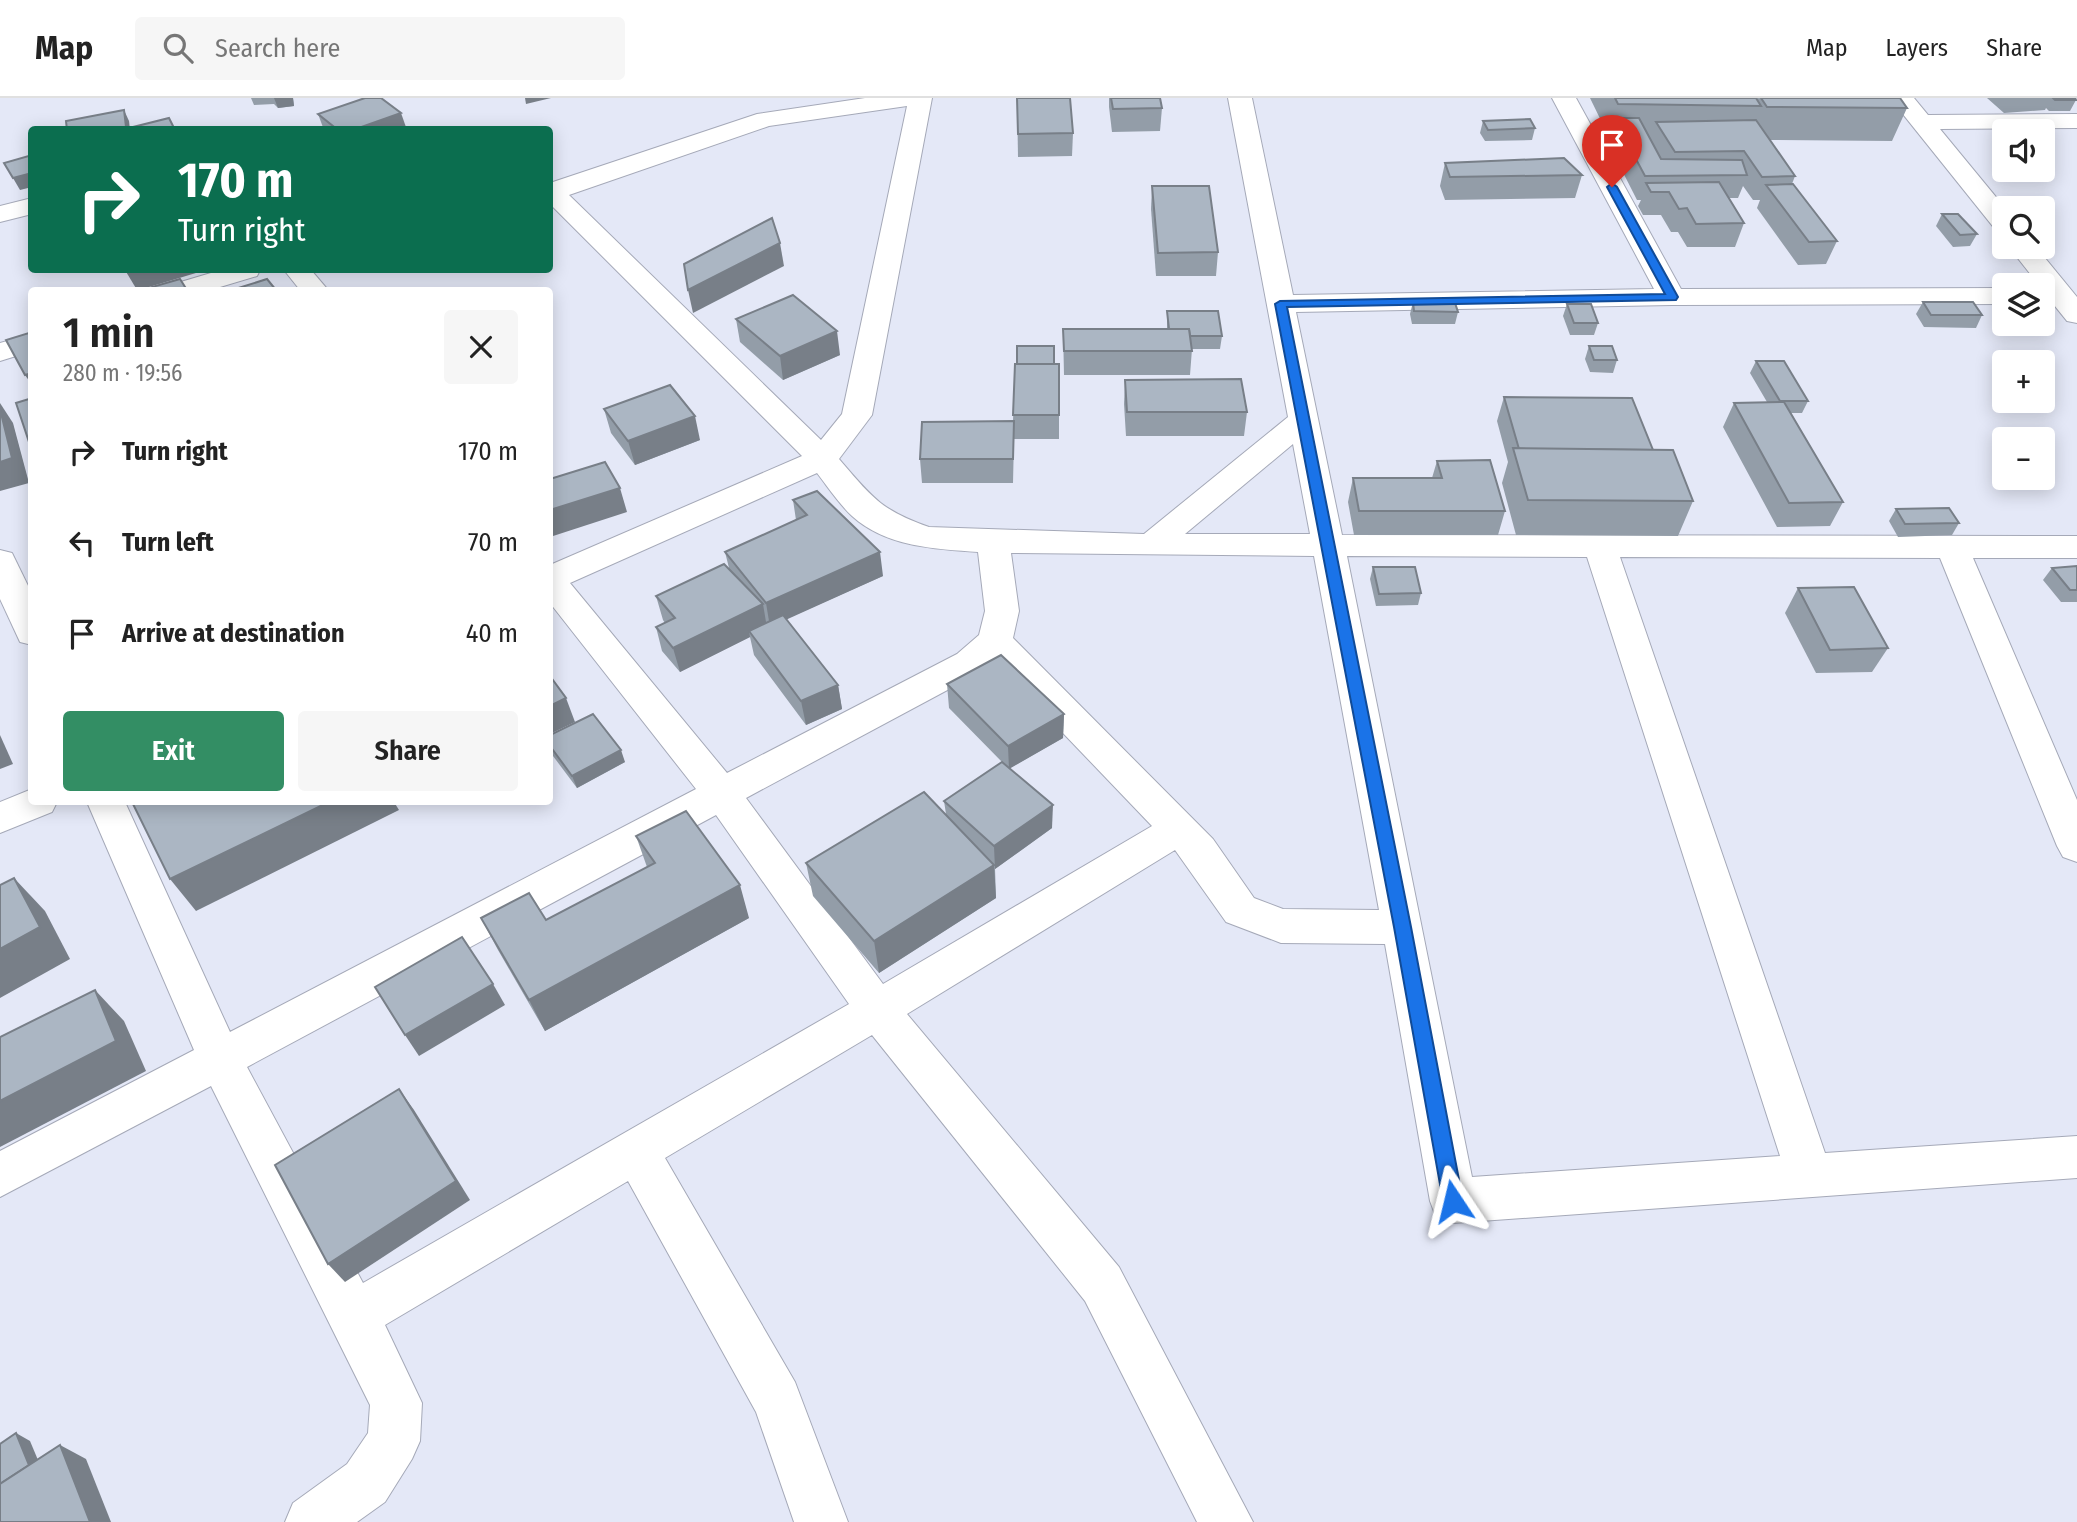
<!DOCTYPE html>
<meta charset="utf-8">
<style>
body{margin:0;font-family:"Fira Sans Condensed",sans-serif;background:#f6f6f6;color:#222;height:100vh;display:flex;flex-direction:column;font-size:26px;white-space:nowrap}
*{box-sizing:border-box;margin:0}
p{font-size:23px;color:#767676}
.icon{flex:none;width:38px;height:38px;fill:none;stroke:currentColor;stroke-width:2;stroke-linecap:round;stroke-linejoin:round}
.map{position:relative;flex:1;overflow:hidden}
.drawer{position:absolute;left:28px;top:189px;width:525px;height:518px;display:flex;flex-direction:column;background:#fff;border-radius:7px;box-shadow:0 4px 18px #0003}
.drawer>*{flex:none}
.hud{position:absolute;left:28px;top:28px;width:525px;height:147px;border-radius:7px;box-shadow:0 4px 18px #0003;background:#0b6e4f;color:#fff;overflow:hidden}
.buttons{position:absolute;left:1992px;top:21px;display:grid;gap:14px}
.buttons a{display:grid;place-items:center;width:63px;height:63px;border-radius:7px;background:#fff;box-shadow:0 4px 18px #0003;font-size:35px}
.pin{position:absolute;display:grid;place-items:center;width:60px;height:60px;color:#fff;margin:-72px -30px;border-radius:50% 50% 50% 0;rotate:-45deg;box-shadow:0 0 7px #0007}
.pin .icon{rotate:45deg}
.me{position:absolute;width:77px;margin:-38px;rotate:350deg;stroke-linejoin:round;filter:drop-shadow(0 0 5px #0008)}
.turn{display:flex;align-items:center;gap:24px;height:147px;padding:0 35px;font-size:32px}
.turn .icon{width:91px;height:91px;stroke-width:2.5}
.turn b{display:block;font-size:49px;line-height:60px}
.round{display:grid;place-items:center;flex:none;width:74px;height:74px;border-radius:7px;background:#f6f6f6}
.head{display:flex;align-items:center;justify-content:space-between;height:119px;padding:0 35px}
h1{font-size:42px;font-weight:600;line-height:52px}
.primary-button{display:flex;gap:14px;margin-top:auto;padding:14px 35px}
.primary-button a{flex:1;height:80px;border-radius:7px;background:#338e64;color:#fff;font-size:28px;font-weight:600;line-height:80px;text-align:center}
.primary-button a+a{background:#f6f6f6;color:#222}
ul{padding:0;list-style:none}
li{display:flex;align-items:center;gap:21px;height:91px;padding:0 35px}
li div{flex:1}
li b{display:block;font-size:26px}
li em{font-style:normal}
header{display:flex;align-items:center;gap:42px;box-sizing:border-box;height:98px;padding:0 35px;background:#fff;border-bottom:2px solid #e0e0e0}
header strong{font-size:33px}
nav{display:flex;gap:38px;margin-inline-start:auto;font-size:24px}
.search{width:490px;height:63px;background:#f6f6f6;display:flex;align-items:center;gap:18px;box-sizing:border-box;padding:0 24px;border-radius:7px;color:#767676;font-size:26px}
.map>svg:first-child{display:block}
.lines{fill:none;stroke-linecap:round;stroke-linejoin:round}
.street-casing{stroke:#a5a9b8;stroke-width:2}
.street{fill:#fff;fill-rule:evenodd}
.wall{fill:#939da8}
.shaded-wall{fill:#787f88}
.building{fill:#abb6c3;stroke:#787f88;stroke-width:2}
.route{fill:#1a73e8;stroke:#114b97;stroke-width:2}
</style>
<header>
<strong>Map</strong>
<div class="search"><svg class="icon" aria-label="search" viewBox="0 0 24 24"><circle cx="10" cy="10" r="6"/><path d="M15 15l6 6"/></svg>Search here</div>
<nav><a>Map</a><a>Layers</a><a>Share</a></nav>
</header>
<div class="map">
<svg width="2077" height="1424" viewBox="0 0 2077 1424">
<rect width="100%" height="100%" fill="#e4e8f7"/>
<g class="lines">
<defs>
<g id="street">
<path d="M865,0H932L872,317L839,361C871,398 880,412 929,429L1144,436L1288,319L1228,0H1252L1293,197L1654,191L1552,0H1576L1681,191L2004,190V206L1672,207L1296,214L1342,437L2077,438V460H1973L2077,702V764L2063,759L2057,748L1940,460L1620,459L1825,1055L2077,1038V1080L1453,1125L1436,1119L1430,1103L1385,846L1281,845L1226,824L1175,752L907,916L1119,1169L1253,1424H1197L1085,1203L872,937L665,1060L795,1284L848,1424H794L756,1314L628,1083L385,1227L422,1305L420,1343L412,1361L385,1404L357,1424H285L293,1405L347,1366L368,1335L370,1307L211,988L0,1099V1053L194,952L87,704H125L230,934L696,691L550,505V467L802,358L550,106V85L757,16ZM907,8L842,316L821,342L569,97L769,28ZM1293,346L1310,436H1185ZM817,375C828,389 839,406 852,418C886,449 935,451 978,454L985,513L979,537L957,556L727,675L570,485ZM1011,455L1314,458L1379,812L1283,811L1254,800L1213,741L1013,540L1019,513ZM1347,458L1587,459L1780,1058L1472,1079ZM994,563L1152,728L883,886L746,700L981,574ZM716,717L849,906L363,1185L247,969Z"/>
<polygon points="1890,0 1914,0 1928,17 2077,16 2077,30 1940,31 2005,110 2004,134 1995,131"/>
<polygon points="32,100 32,116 0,124 0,108"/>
<polygon points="2009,149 2036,149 2077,199 2077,225 2067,223 2042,192 2042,187 2039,187"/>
<polygon points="221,172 260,172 257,178 210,192 170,192 174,186"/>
<polygon points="284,172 311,172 328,192 300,192"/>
<polygon points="32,236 32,253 0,263 0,245"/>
<polygon points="0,452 12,455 32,496 32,547 20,544 0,501"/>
<polygon points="32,691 32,704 57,704 52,714 0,735 0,704"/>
</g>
</defs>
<use href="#street" class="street-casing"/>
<use href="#street" class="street"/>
</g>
<g class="wall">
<polygon points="251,0 293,0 294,8 278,10 274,6 254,7"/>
<polygon points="1017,0 1073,35 1072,58 1018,59"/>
<polygon points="1109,0 1160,0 1162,10 1160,33 1112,34 1109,9"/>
<polygon points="1590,0 1900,0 1907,10 1892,43 1770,42 1795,78 1792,86 1837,143 1826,166 1798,167 1757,110 1760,102 1753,102 1743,88 1738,100 1729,100 1744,125 1735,149 1687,149 1678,134 1671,134 1661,117 1643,117 1638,108 1641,102 1637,102 1607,43 1609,39"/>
<polygon points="1987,0 2075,0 2076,2 2070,13 2049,13 2046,10 2045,12 2004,15"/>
<polygon points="318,16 407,32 324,32"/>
<polygon points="1483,23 1535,30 1532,42 1485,43 1480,35"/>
<polygon points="1445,65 1582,77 1575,100 1445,102 1440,88"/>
<polygon points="1152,88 1218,154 1216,178 1156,178 1151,111"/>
<polygon points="1942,116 1977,136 1970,148 1953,149 1936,128"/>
<polygon points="1413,204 1458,214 1455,226 1412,226 1410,216"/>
<polygon points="1923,204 1982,217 1976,230 1924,229 1916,216"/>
<polygon points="1567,206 1598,225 1594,237 1570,237 1563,218"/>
<polygon points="1167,213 1222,238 1220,251 1192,251 1190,277 1064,277 1063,231 1167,231"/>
<polygon points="736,221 840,257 783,282 740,244"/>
<polygon points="1589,248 1617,262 1613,275 1590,274 1585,261"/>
<polygon points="1756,263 1808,303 1802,315 1791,315 1843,404 1830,428 1777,429 1723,329 1734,305 1767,304 1750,275"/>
<polygon points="1015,266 1059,266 1059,341 1014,341 1013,385 922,385 920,361 1013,323"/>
<polygon points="1125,282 1247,314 1244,338 1126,338 1124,306"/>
<polygon points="1504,299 1653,352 1693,403 1678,438 1516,437 1502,385 1508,364 1497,323"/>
<polygon points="604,311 700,342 635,367 611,335"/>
<polygon points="1437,363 1505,413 1498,437 1354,437 1348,404 1353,380 1432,380"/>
<polygon points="793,402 883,478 786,521 838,587 842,611 806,627 754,557 750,539 680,574 662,553 656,529 665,525 663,522 656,498 729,470 725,454 796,422"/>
<polygon points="1896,411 1959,425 1952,437 1898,439 1889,423"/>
<polygon points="2077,468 2077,504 2061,504 2043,482 2052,470"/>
<polygon points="1373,469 1421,495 1418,507 1376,508 1370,481"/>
<polygon points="1798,490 1888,550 1872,574 1816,575 1785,515"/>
<polygon points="947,586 1064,616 1063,640 1010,670 1052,730 995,771 995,770 996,800 879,875 813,798 806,765 946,716 944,703 1002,664 949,610"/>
<polygon points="550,637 625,664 577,690 550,654"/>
<polygon points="636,738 749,820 545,933 498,852 481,820 546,822 647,769"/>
</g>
<g class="shaded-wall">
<polygon points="274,0 293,0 294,8 278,10"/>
<polygon points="525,0 551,0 526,6"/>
<polygon points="124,12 129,23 130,32 114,32"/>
<polygon points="401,15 407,32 353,32"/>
<polygon points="32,75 32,89 20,92 13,80"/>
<polygon points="780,145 784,168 693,215 688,192"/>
<polygon points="125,172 206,172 139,192 137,192"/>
<polygon points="837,233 840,257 783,282 780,258"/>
<polygon points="32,275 32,287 25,277"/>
<polygon points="0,305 13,325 29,385 0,393"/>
<polygon points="695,318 700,342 635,367 628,343"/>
<polygon points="620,390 627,414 550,439 550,412"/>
<polygon points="880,454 883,478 770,529 766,505"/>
<polygon points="763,506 767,530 749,533 750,539 680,574 673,550"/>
<polygon points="838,587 842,611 806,627 801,603"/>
<polygon points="566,600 575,624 550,636 550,608"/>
<polygon points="1064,616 1063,640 1009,671 1008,648"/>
<polygon points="0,637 13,666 0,671"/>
<polygon points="621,652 625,664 577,690 572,678"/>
<polygon points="329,704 394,704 399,712 196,813 170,781"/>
<polygon points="1053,707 1052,730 995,771 994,748"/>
<polygon points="994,767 996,800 879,875 874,843"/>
<polygon points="14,780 45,813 70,861 0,900 0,851"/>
<polygon points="740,787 749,820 545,933 529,902"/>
<polygon points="493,886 505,907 419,958 405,937"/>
<polygon points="95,892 124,923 146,973 0,1049 0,1003"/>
<polygon points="399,991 414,1012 470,1102 345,1184 328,1166"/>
<polygon points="16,1335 30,1343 43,1374 0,1404"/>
<polygon points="60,1347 86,1361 111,1424 90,1424"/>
</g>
<g class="building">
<polygon points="365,0 381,0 401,15 353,32 338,32 318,16"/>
<polygon points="1017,0 1070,0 1073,35 1018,36"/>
<polygon points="1111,0 1160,0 1162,10 1113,11"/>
<polygon points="1615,0 1756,0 1761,8 1618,6"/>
<polygon points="1761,0 1900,0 1907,10 1767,9"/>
<polygon points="2053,0 2075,0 2076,2 2055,2"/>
<polygon points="124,12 126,29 114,32 67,32 66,23"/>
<polygon points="169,20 175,32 121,32"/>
<polygon points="1614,20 1639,20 1661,61 1742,62 1747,77 1645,78"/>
<polygon points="1530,21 1535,30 1488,32 1483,23"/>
<polygon points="1756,22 1795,78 1762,79 1744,53 1675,54 1656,24"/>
<polygon points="32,57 32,75 13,80 4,65"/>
<polygon points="1564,60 1582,77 1450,79 1445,65"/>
<polygon points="1719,84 1744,125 1696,126 1687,110 1679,111 1669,94 1651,94 1646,85"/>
<polygon points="1793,86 1837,143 1809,144 1766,87"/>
<polygon points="1152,88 1209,88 1218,154 1158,155"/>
<polygon points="1942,116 1958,116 1977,136 1960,137"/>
<polygon points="772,120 780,145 688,192 684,166"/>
<polygon points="180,181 187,192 154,192 152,189"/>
<polygon points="267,181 276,192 232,192"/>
<polygon points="793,197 837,233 780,258 736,221"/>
<polygon points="1413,204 1455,205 1458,214 1414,213"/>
<polygon points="1923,204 1973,204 1982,217 1931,217"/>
<polygon points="1567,206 1591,206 1598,225 1574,225"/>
<polygon points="1167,213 1218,213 1222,238 1190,238 1189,231 1169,231"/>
<polygon points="1063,231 1189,231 1192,253 1064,253"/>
<polygon points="32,234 32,275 25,277 6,242"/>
<rect x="1017" y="248" width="37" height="18"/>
<polygon points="1589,248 1612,248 1617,262 1594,262"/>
<polygon points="1756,263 1784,263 1808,303 1780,303"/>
<polygon points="1015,266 1059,266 1059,317 1013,317"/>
<polygon points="1241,281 1247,314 1127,314 1125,282"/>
<polygon points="670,287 695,318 628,343 604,311"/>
<polygon points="1504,299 1632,300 1653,352 1519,351"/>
<polygon points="32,300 32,347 30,347 16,305"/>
<polygon points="1784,304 1843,404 1789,405 1734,305"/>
<polygon points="0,311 12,360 0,364"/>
<polygon points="1014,323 1013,361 920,361 922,324"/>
<polygon points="1513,350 1673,352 1693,403 1528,402"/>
<polygon points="1490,362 1505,413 1359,413 1353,380 1442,380 1437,363"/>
<polygon points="605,364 620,390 550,412 550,381"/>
<polygon points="817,393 880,454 766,505 725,454 807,417 793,402"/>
<polygon points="1949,410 1959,425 1905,426 1896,411"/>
<polygon points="724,466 763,506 673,550 656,529 675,520 656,498"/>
<polygon points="2077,468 2077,492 2070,492 2052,470"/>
<polygon points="1373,469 1415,469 1421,495 1379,496"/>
<polygon points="1854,489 1888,550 1830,552 1798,490"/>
<polygon points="783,517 838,587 801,603 749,533"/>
<polygon points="1001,557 1064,616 1008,648 947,586"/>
<polygon points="550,578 566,600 550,608"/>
<polygon points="593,616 621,652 572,678 550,648 550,637"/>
<polygon points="1002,664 1053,707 994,748 944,703"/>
<polygon points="924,694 994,767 874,843 806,765"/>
<polygon points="132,704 329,704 170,781"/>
<polygon points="686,713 740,787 529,902 481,820 529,795 546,822 655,765 636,738"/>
<polygon points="14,780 40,829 0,851 0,787"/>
<polygon points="462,839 493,886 405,937 375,889"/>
<polygon points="95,892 116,943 0,1003 0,939"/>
<polygon points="399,991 456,1083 328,1166 275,1067"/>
<polygon points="16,1335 29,1367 0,1386 0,1346"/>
<polygon points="60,1347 90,1424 0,1424 0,1386"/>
</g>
<polygon class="route" points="1612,85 1617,89 1678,199 1676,202 1287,209 1411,829 1463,1103 1460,1110 1453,1112 1446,1110 1443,1103 1394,829 1275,206 1280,203 1665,196 1607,89"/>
</svg>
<div class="buttons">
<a><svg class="icon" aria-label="sound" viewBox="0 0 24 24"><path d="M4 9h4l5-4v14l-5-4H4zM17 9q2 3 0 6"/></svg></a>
<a><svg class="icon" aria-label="search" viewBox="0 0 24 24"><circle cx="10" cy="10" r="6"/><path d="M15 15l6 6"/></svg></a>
<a><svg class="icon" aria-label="layers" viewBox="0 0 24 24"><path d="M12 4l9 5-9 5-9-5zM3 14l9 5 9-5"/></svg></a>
<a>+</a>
<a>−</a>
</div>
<div class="pin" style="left:1612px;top:89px;background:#d93025"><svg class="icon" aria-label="arrive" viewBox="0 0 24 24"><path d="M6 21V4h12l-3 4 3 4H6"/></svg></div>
<svg class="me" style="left:1453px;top:1103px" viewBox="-20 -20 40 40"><path d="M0-17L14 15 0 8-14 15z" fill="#1a73e8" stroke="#fff" stroke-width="4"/></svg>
<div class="hud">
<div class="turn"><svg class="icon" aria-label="right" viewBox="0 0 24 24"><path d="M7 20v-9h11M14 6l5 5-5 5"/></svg><div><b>170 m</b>Turn right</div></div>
</div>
<section class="drawer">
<div class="head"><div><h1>1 min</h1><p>280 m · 19:56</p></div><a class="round"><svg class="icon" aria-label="close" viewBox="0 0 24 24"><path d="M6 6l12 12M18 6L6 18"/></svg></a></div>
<ul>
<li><svg class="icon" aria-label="right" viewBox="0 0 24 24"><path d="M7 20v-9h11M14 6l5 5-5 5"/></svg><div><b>Turn right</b></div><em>170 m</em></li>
<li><svg class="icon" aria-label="left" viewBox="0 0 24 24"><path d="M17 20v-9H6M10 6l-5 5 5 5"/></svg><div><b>Turn left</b></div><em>70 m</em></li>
<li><svg class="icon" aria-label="arrive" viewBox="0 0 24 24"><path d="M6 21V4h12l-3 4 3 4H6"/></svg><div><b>Arrive at destination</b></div><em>40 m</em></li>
</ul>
<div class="primary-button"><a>Exit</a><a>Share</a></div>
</section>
</div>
